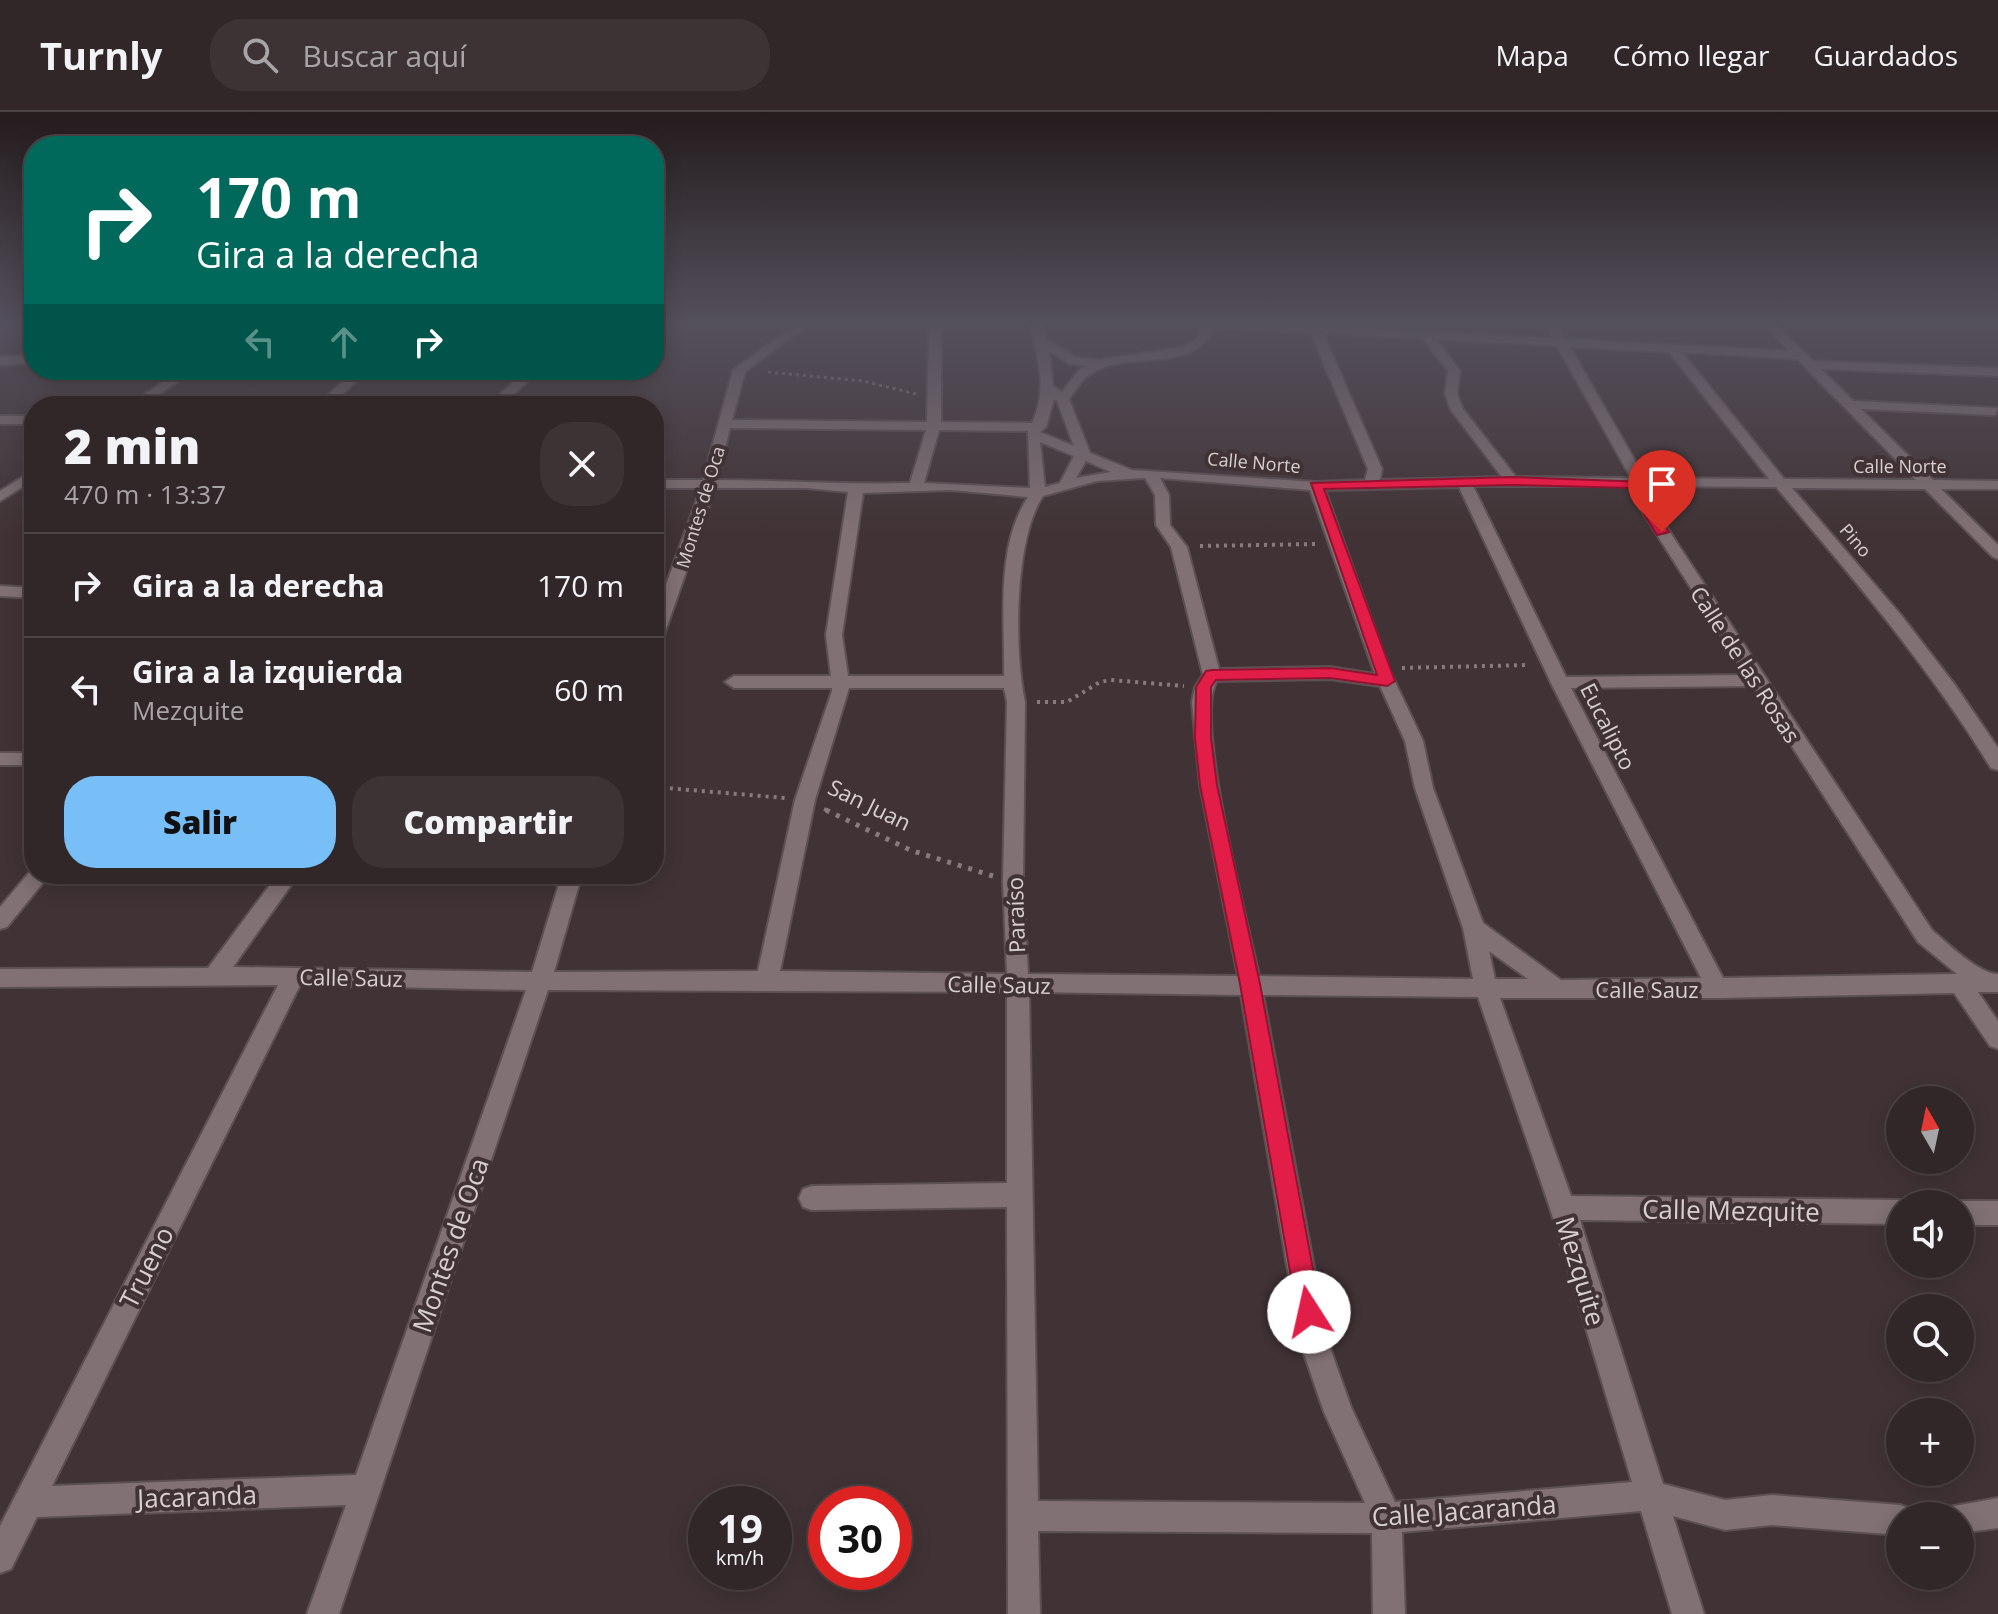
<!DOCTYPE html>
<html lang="es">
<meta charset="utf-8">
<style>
body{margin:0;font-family:"Open Sans",sans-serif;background:#3d3234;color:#f1f3f6;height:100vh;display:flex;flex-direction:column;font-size:30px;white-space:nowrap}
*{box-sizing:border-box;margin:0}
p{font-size:26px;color:#a8a5a8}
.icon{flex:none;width:44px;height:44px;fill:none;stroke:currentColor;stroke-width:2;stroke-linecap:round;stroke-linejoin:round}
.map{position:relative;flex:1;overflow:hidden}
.sheet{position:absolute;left:24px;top:284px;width:640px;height:488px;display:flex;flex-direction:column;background:#312628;border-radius:32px;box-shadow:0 4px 20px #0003,0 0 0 2px #4c4345}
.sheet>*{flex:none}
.banner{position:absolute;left:24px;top:24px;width:640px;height:244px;border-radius:32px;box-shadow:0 4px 20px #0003,0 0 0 2px #4c4345;background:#00695c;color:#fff;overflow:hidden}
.needle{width:52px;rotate:351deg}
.tools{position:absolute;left:1886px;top:974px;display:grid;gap:16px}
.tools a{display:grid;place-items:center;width:88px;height:88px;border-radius:50%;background:#312628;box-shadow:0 4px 20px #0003,0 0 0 2px #4c4345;font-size:40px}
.speed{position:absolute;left:688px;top:1374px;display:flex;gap:16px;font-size:40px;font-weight:700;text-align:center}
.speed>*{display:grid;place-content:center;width:104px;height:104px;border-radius:50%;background:#312628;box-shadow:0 4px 20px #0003,0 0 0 2px #4c4345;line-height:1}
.speed small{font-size:20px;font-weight:400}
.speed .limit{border:12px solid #d22;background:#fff;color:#111}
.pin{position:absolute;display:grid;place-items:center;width:68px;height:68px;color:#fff;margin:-82px -34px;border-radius:50% 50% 50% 0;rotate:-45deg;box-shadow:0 0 8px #0007}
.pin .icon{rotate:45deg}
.me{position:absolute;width:88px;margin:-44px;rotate:350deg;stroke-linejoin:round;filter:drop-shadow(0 0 6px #0008)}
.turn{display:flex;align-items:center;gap:28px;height:168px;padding:0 40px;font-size:36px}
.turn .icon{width:104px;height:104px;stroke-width:2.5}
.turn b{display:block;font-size:56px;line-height:68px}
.lanes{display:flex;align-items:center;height:76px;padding:0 40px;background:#0003;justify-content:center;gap:40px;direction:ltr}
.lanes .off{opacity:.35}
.round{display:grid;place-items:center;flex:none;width:84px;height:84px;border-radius:32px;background:#3d3234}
.summary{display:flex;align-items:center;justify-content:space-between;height:136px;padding:0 40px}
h1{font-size:48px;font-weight:800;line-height:60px}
.cta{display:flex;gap:16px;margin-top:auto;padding:16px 40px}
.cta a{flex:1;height:92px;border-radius:32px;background:#78bff8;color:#111;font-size:32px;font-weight:800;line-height:92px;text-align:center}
.cta a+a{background:#3d3234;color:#f1f3f6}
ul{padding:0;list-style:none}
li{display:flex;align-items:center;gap:24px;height:104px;padding:0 40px;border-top:2px solid #4c4345}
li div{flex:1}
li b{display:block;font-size:30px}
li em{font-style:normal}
header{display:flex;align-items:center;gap:48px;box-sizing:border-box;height:112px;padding:0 40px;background:#312628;border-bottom:2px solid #4c4345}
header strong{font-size:38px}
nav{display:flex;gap:44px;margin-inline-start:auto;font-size:28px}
.search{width:560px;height:72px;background:#3d3234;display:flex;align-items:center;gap:20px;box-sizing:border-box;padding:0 28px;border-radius:32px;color:#a8a5a8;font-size:30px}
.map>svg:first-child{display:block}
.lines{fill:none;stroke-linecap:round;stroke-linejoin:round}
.minor-casing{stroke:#5c5053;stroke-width:4}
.path-far2{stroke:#877b7c;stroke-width:3;stroke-dasharray:3 4;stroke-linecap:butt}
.path-far1{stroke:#877b7c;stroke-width:4;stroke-dasharray:3 5;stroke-linecap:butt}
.path{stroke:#877b7c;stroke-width:5;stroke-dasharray:4 7;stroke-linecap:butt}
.minor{fill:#817174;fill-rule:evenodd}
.route{fill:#e11d48;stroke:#92132f;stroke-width:2}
.labels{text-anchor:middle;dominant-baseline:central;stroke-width:8;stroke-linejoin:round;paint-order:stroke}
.far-street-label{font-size:18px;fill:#d8cfd0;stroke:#413335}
.street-label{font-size:22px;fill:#d8cfd0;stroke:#413335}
.near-street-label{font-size:26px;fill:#d8cfd0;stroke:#413335}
</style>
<header>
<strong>Turnly</strong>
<div class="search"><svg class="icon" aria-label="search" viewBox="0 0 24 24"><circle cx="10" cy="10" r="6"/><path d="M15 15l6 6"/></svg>Buscar aquí</div>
<nav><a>Mapa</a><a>Cómo llegar</a><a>Guardados</a></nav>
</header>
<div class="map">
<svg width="1998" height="1502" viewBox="0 0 1998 1502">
<rect width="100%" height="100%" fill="#413335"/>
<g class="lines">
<defs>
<g id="minor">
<path d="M796,212H809L745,260L732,308L927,310L929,212H941V310L1032,311C1048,277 1038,247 1030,212H1042L1046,227L1077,246L1100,248L1184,235L1197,227L1204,212H1274L1553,226L1545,212H1557L1565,227L1789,239L1763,212H1775L1813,249L1998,256V264L1821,257L1853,289L1998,296L1995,303L1861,297L1933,368L1998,369V377H1941L1998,433V447L1993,445L1925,377L1792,376L1901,503L1955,573L1998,636V658L1991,656C1929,555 1853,466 1776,375L1649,374L1647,380L1654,396L1932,818C1947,831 1979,862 1998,862V880H1978L1998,909V937L1990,934L1954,881L1718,886H1500L1571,1084L1900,1088L1909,1091L1900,1092V1112L1580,1108L1663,1372L1725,1388L1772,1383L1900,1393L1911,1397L1913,1404H1900V1423L1772,1413L1725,1418L1673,1404L1704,1502H1672L1641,1399L1402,1420L1405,1502H1373L1372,1421L1038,1419L1040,1502H1008L1007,1095L812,1098L803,1095L799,1086L803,1077L812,1074L1007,1071V880L548,878L339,1502H307L346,1393L37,1405L11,1457L0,1461V1414L278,873L0,875V857L208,856L278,762H299L233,855L532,860L562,762H582L554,860L758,859L795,688L832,579V576H734L725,570L734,564H831L826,523L848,380L807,376H715L662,529L654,534V506L701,376H654V368H703L733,258ZM1214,216L1311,221L1368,357L1365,368L1316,370L1132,358L1090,341L1069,287C1075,279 1081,268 1089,263C1127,236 1192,264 1214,216ZM1323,221L1423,227L1448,259L1445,282L1451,298L1502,365L1380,368L1382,357ZM1436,227L1557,234L1631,366L1516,365L1463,297L1457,282L1460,259ZM1570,235L1669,240L1769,367L1645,366ZM1049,239L1070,252L1087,254L1079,258L1062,280L1053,274ZM1682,240L1797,247L1916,368L1784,367ZM1054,287L1057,289L1074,334L1040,320L1046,315ZM730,316L926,318L910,371C846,373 782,368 717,368ZM939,318L1028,319L1030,376L924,371ZM1040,330L1074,344L1060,371L1045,375ZM1086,349L1111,360L1076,366ZM1145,366L1155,383L1156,413L1171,435L1203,563L1195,575L1192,590L1200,673L1238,864L1028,862L1023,770L1025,590C1014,539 1014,428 1043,384L1097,369ZM1160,366L1310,378L1375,562L1330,555L1219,557L1187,435L1170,413L1169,383ZM1473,374H1635L1633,380L1640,396L1746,563L1566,565ZM1459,375L1551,571L1701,866L1561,868L1483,811L1433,676L1423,629L1389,557L1325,378ZM950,378L1028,385C995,435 1005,507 1004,564H848L842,523L863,381ZM1330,567L1380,574L1405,629L1415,676L1463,816L1473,867L1259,864C1248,813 1193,605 1217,569ZM1753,574L1918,830L1957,862L1723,866L1571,576ZM849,576H1004L1007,590L1003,770L1007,862L780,859L815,688ZM1489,839L1528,867H1495ZM300,873L526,878L356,1363L52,1374ZM1029,880L1241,883L1300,1230L1324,1300L1365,1391L1038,1389ZM1263,883L1478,885L1550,1096L1632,1370L1395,1390L1351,1295L1328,1230Z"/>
<polygon points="34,243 34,251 0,253 0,245"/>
<polygon points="180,258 194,258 143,294 128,294"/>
<polygon points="355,258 368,258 330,294 316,294"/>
<polygon points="527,258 540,258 501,294 487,294"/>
<rect x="0" y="304" width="34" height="8"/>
<polygon points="34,358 34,368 0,389 0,379"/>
<polygon points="0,474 34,476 34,486 0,484"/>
<rect x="0" y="641" width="34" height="12"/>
<polygon points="33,756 34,762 50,762 7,815 0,817 0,795"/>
<polygon points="1960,1089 1998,1089 1998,1113 1960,1113 1960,1092 1952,1092"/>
<polygon points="1998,1386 1998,1416 1960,1421 1960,1404 1946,1404 1949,1395"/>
</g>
</defs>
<use href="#minor" class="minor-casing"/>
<polyline class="path-far2" points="768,260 863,269 916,282"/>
<g class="path-far1">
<polyline points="1200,434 1318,432"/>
<polyline points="1402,556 1528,553"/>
<polyline points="1037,590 1067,590 1100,570 1111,568 1184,574"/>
<polyline points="654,675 785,686"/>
<polyline points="824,697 831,700"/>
</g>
<polyline class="path" points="826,698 910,738 993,764"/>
<use href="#minor" class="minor"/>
</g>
<linearGradient id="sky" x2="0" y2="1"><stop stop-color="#241c1d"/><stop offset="0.5" stop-color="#54505c"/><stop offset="1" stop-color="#54505c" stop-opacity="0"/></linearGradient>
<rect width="1998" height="422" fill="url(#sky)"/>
<polygon class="route" points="1512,365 1647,370 1653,396 1669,420 1657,423 1640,396 1635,376 1512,373 1324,377 1395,569 1387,574 1330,566 1216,568 1211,575 1211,626 1217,673 1260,872 1321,1200 1317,1208 1309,1212 1300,1208 1297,1200 1240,872 1200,673 1195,626 1196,575 1206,559 1212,558 1330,556 1377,563 1311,371"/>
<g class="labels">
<g class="far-street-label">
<text transform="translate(1254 350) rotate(5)">Calle Norte</text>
<text x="1900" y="354">Calle Norte</text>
<text transform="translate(700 395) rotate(-73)">Montes de Oca</text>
<text transform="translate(1856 428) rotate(49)">Pino</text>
</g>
<g class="street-label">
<text transform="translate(1746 552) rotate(57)">Calle de las Rosas</text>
<text transform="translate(1609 614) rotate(63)">Eucalipto</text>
<text transform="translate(870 692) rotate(26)">San Juan</text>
<text transform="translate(1015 803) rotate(-92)">Paraíso</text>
<text transform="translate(351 865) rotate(1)">Calle Sauz</text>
<text transform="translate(999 872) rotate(1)">Calle Sauz</text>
<text x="1647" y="877">Calle Sauz</text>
</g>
<g class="near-street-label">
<text transform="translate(1731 1098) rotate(1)">Calle Mezquite</text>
<text transform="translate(450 1133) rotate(-71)">Montes de Oca</text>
<text transform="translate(146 1155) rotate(-63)">Trueno</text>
<text transform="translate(1581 1159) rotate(73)">Mezquite</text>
<text transform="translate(197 1384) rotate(-2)">Jacaranda</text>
<text transform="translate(1464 1398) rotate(-4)">Calle Jacaranda</text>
</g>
</g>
</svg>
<div class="tools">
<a><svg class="needle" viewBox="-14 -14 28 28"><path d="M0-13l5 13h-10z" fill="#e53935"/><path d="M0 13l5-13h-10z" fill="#a8a5a8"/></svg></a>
<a><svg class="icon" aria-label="sound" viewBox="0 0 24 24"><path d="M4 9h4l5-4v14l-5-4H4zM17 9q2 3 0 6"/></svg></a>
<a><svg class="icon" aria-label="search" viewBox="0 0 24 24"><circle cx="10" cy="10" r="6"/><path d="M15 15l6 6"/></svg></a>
<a>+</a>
<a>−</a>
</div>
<div class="speed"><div>19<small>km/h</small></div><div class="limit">30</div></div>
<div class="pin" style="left:1662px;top:420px;background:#d93025"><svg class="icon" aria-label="arrive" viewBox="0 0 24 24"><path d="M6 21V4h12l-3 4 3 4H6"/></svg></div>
<svg class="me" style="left:1309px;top:1200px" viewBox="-20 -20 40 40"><circle r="19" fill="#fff"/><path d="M0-13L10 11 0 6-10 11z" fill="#e11d48"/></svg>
<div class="banner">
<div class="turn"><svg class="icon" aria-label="right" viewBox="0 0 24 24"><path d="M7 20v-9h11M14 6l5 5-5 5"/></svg><div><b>170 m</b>Gira a la derecha</div></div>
<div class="lanes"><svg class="icon off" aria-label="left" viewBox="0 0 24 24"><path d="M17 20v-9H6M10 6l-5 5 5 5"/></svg><svg class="icon off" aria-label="ahead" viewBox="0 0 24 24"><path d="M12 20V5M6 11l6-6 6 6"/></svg><svg class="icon" aria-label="right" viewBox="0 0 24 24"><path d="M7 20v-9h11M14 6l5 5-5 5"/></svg></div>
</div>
<section class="sheet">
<div class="summary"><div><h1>2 min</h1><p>470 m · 13:37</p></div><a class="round"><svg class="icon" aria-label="close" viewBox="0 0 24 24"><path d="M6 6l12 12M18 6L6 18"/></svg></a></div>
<ul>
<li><svg class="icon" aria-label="right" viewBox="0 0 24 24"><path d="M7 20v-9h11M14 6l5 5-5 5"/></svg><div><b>Gira a la derecha</b></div><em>170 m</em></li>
<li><svg class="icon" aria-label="left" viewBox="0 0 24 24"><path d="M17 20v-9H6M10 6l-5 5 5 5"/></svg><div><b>Gira a la izquierda</b><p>Mezquite</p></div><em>60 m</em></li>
</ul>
<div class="cta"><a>Salir</a><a>Compartir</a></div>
</section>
</div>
